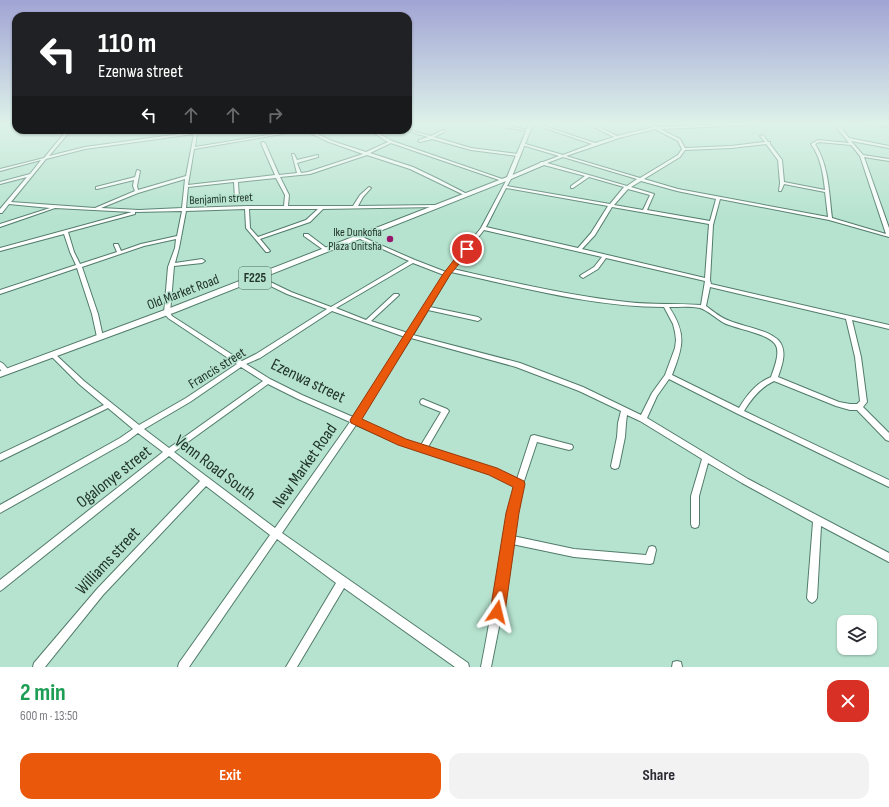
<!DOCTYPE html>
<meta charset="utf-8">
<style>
body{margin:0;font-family:"Sofia Sans Condensed",sans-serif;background:#f2f2f3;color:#2b2b33;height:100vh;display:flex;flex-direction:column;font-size:15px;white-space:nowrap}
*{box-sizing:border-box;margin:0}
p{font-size:13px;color:#7c7c81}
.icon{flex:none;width:22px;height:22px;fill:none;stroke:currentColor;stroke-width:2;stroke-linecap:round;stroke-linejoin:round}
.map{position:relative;height:667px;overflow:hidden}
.side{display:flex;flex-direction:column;background:#fff;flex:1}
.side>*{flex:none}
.banner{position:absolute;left:12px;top:12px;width:400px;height:122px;border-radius:12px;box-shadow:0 1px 3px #0004;background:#202124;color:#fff;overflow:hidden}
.controls{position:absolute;left:837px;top:615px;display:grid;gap:8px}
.controls a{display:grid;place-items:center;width:40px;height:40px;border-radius:8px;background:#fff;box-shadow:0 1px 3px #0004;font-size:20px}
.pin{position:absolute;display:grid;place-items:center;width:34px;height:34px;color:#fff;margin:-17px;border:2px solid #fff;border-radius:50%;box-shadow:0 1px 4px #0007}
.me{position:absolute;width:44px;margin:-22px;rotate:10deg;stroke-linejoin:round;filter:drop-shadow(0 0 3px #0008)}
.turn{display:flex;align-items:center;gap:14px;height:84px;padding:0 20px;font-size:18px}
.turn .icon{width:52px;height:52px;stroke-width:2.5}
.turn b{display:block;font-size:28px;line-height:34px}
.lanes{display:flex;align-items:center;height:38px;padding:0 20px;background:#0003;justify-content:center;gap:20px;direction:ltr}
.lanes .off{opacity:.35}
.round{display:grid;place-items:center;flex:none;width:42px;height:42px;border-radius:12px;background:#f2f2f3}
.overview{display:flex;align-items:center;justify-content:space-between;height:68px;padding:0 20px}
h1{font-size:24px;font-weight:700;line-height:30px;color:#1e9e55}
.action{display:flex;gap:8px;margin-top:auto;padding:8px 20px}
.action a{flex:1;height:46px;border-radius:12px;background:#ea580c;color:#fff;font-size:16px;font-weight:700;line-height:46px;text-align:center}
.action a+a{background:#f2f2f3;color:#2b2b33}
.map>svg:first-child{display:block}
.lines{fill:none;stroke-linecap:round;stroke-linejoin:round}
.minor-casing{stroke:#517b6a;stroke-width:2}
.major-casing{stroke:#517b6a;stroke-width:2}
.minor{fill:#fff;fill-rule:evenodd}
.major{fill:#fff;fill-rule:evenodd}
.route{fill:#ea580c;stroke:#983908}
.poi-dot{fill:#97166c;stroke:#b6e3cf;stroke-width:1.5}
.labels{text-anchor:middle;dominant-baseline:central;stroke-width:3;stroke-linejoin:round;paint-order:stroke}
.far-street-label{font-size:12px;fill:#22342c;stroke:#b6e3cf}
.far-poi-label{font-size:12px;fill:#22342c;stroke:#b6e3cf;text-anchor:end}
.shield{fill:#b6e3cf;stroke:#4e685d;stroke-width:1}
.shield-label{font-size:13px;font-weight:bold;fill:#22342c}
.street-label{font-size:14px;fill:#22342c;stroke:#b6e3cf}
.near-street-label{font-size:17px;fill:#22342c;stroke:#b6e3cf}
</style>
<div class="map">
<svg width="889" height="667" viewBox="0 0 889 667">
<rect width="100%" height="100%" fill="#b6e3cf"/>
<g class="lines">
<defs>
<g id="minor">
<polygon points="486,124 495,124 530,130 528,131"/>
<path d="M533,124H538L595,143L614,137L588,124H593L617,136L654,127L657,124H661L658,127L729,124H757L755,125L660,129L680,139L685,148L731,146L765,142L760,136L763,135L768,142H770V144L782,160L784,182L825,190C823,173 821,158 811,144L818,140L849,143L834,124H838L849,138L889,146V148L851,141L863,155L889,159V161L864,157L889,228V237L829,220L720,199L713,225L710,280L711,284L889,325V329L852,320L861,357L867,402L863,407L889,433V441L886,440L857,410H850L836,406L774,381C761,387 752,398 744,411L889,480V487L738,414L669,379L657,396L647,418L748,479L889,553V562L821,526L817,598L815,601L812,603L809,601L807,598L813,522L742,483L708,463L699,496V524L698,527L695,528L692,527L691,524V496L702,459L640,421L627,415L626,423L625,437L619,466L618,468L615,469L612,468L611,466L617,437L618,423L621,411L579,391L516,367L411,338L359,420L405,440L421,445L441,412L421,404L420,402L421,400L423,399L425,400L447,409L449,411L428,447L496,470L517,479L531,436L534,435L572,445L573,447L572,449L569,450L537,442L523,484L513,536L574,549L646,555L649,547L652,546L655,547L656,550L653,563L650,564L574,557L512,544L500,622L491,667H481C493,607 501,546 515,486L491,474L399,444L356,425L282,533L468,663L469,667H455L344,588L297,667H286L336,583L277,539L189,667H178L179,663L270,535L206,486L103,595L45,667H33L34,663L97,589L200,481L169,456L3,589L0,591V580L163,452L138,433L126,442L0,513V505L120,438L133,429L108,408L0,461V454L104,405L79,384L50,355L51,354H55L84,381L139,425L186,398L237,364L168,318L164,313L168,267L175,248L176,239L144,246L82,267L98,314L103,337L102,338L100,339L97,337L92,314L77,268L0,294V290L76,265L70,252L64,234L0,251V248L132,212L55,208L0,227V224L50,208L9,204L2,213H0V209L27,177L0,184V182L30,174L41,160L0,171V169L44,158L67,130H71L49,156L85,147L194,132V130H198L197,131L216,130L197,133L195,147L286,132L288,133L194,149L188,185L275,175L261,143L263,142L265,143L279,175L297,173L292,154H294L297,160L318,155V157L297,163L301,173L308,172L363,154L329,142L304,130H309L332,141L366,152L388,142L369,130H373L392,141L505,180L502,181L391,143L370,153L413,167L436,178L467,194L464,195L410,169L367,155L310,174L280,177L289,195L288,206H353L360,195L369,187L371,188L363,197L358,206L436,205L438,206L436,207L323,209L310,222L260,239L270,251L268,252H266L246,228L245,209L186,211L179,248L175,263L202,259L205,261L202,263L174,266L170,313L172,316L242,361L256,354L327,309L287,294L254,278L253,277L254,276H258L291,292L331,307L409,261L358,238V237L360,236L415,260L446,272L481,228L508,177L540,163L541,162H543L559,156L522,145V143L563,155L592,144ZM655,129L678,141L682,149L678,155L640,178L566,156L619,138ZM194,134L186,176L138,190L137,186L140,171L137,170L135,177L96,187V189H97L134,180L133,186L135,191L95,208L11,202L46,159L85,149ZM819,142L851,145L860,156L886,234L832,218C829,193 829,166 815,144ZM766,144L778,160L780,183L779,191H781L784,184L825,192L828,217L678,189L644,179L680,157L685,150L731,148ZM563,157L637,179L627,186L547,163ZM544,165L585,176L571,186V188H573L589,177L624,187L610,204L507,186L511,179ZM276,178L285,195L284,206H247L186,208L188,187L234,182L235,199L237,200L239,199L238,182ZM185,179L182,208L139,210L101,208L138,193ZM641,181L677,191L716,199L710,221L647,210L654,194L631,187ZM506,188L608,206L591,233L578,248L486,227ZM628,189L650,195L643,210L614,205ZM612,207L709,224L705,278L582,249L595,235ZM249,209H318L306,220L258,237L250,228ZM182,211L177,236L141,244L121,251L118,244H114V245L117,252L80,264L74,252L68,232L135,214V212ZM484,230L602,257L594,267L581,275L580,276L583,278L598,269L606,258L705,281L701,305C676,303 652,305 627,302C569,296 511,282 453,269ZM413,263L444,275L408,333L371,321L398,296L399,295L398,294H394L366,320L336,308ZM451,272C521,287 592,307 664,307L673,324L675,332L676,340L675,348L665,375L652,393L641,415L583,387L520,363L413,335L428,310L478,321L481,319L478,317L430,307ZM710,287L846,319L855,357L860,401L857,404H850L839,402L778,377C781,368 786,356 782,346C777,331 744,327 730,321C721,318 714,312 706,306ZM669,307C679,307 691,306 700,308C707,310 717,319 724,323C736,329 767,333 775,344C781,352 774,368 771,377C756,383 747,395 739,408L672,375C683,347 687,334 669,307ZM332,311L405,337L353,417L302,395L270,379L246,364L260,358ZM241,367L263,381L169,448L144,429L190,402ZM268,384L298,399L350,422L275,528L174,452Z"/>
<polygon points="404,130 408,130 431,136 443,130 444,130 444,132 434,137 471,148 518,154 520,155 518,156 471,150 432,139 420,142 418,141 419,140 428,137"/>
<polygon points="304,234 308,234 329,250 329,251 325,251 304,236"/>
<path d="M0,362C4,363 7,368 9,372L8,374H4L0,369Z"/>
<polygon points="677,661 681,662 682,667 672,667 673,662"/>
</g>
<g id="major">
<polygon points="529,124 533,124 511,179 176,312 0,377 0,371 170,308 507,177"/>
<polygon points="864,124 889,125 889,127 866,125"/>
</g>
</defs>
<use href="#minor" class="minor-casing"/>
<use href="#major" class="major-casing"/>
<use href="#minor" class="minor"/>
<use href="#major" class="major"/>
</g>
<linearGradient id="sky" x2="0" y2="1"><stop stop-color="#a1a4d4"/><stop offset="0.57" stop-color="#def2e9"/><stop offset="1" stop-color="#def2e9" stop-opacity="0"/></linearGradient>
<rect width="889" height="217" fill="url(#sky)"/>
<polygon class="route" points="467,246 471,249 450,275 362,419 406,439 497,468 524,481 525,484 519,513 505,612 502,617 497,619 492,617 490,612 506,513 513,487 489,475 398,445 351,423 350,420 443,274 464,247"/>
<circle class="poi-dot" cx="390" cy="239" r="4"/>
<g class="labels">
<g class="far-street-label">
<text transform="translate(221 199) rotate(-3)">Benjamin street</text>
</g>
<g class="far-poi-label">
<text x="382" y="232">Ike Dunkofia<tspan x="382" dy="14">Plaza Onitsha</tspan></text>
</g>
<rect class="shield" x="239" y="267" width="32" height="22" rx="3"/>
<g class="shield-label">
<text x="255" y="278">F225</text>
</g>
<g class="street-label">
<text transform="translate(183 292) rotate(-21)">Old Market Road</text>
<text transform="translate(217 368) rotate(-32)">Francis street</text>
</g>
<g class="near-street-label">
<text transform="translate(308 381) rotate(26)">Ezenwa street</text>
<text transform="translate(305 466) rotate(-55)">New Market Road</text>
<text transform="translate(215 468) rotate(37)">Venn Road South</text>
<text transform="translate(114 477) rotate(-38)">Ogalonye street</text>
<text transform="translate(108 561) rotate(-47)">Williams street</text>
</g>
</g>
</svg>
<div class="controls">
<a><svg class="icon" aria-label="layers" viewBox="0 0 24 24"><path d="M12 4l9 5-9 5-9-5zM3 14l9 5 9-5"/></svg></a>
</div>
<div class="pin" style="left:467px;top:249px;background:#d93025"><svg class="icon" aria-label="arrive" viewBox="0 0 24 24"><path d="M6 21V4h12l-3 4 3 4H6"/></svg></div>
<svg class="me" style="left:497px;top:612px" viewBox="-20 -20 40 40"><path d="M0-17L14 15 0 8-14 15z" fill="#ea580c" stroke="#fff" stroke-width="4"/></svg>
<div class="banner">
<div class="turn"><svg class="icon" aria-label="left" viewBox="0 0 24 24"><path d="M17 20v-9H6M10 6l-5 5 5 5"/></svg><div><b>110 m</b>Ezenwa street</div></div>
<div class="lanes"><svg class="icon" aria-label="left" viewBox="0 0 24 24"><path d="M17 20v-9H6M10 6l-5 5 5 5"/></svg><svg class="icon off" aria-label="ahead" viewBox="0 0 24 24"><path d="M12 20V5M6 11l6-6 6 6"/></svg><svg class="icon off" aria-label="ahead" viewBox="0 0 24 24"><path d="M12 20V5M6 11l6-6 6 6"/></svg><svg class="icon off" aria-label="right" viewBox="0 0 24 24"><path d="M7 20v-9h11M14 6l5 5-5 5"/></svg></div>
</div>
</div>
<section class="side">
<div class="overview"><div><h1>2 min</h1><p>600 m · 13:50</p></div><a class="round" style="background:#d93025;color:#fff"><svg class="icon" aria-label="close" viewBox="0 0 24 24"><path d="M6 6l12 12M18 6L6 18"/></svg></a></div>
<div class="action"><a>Exit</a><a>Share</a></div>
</section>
